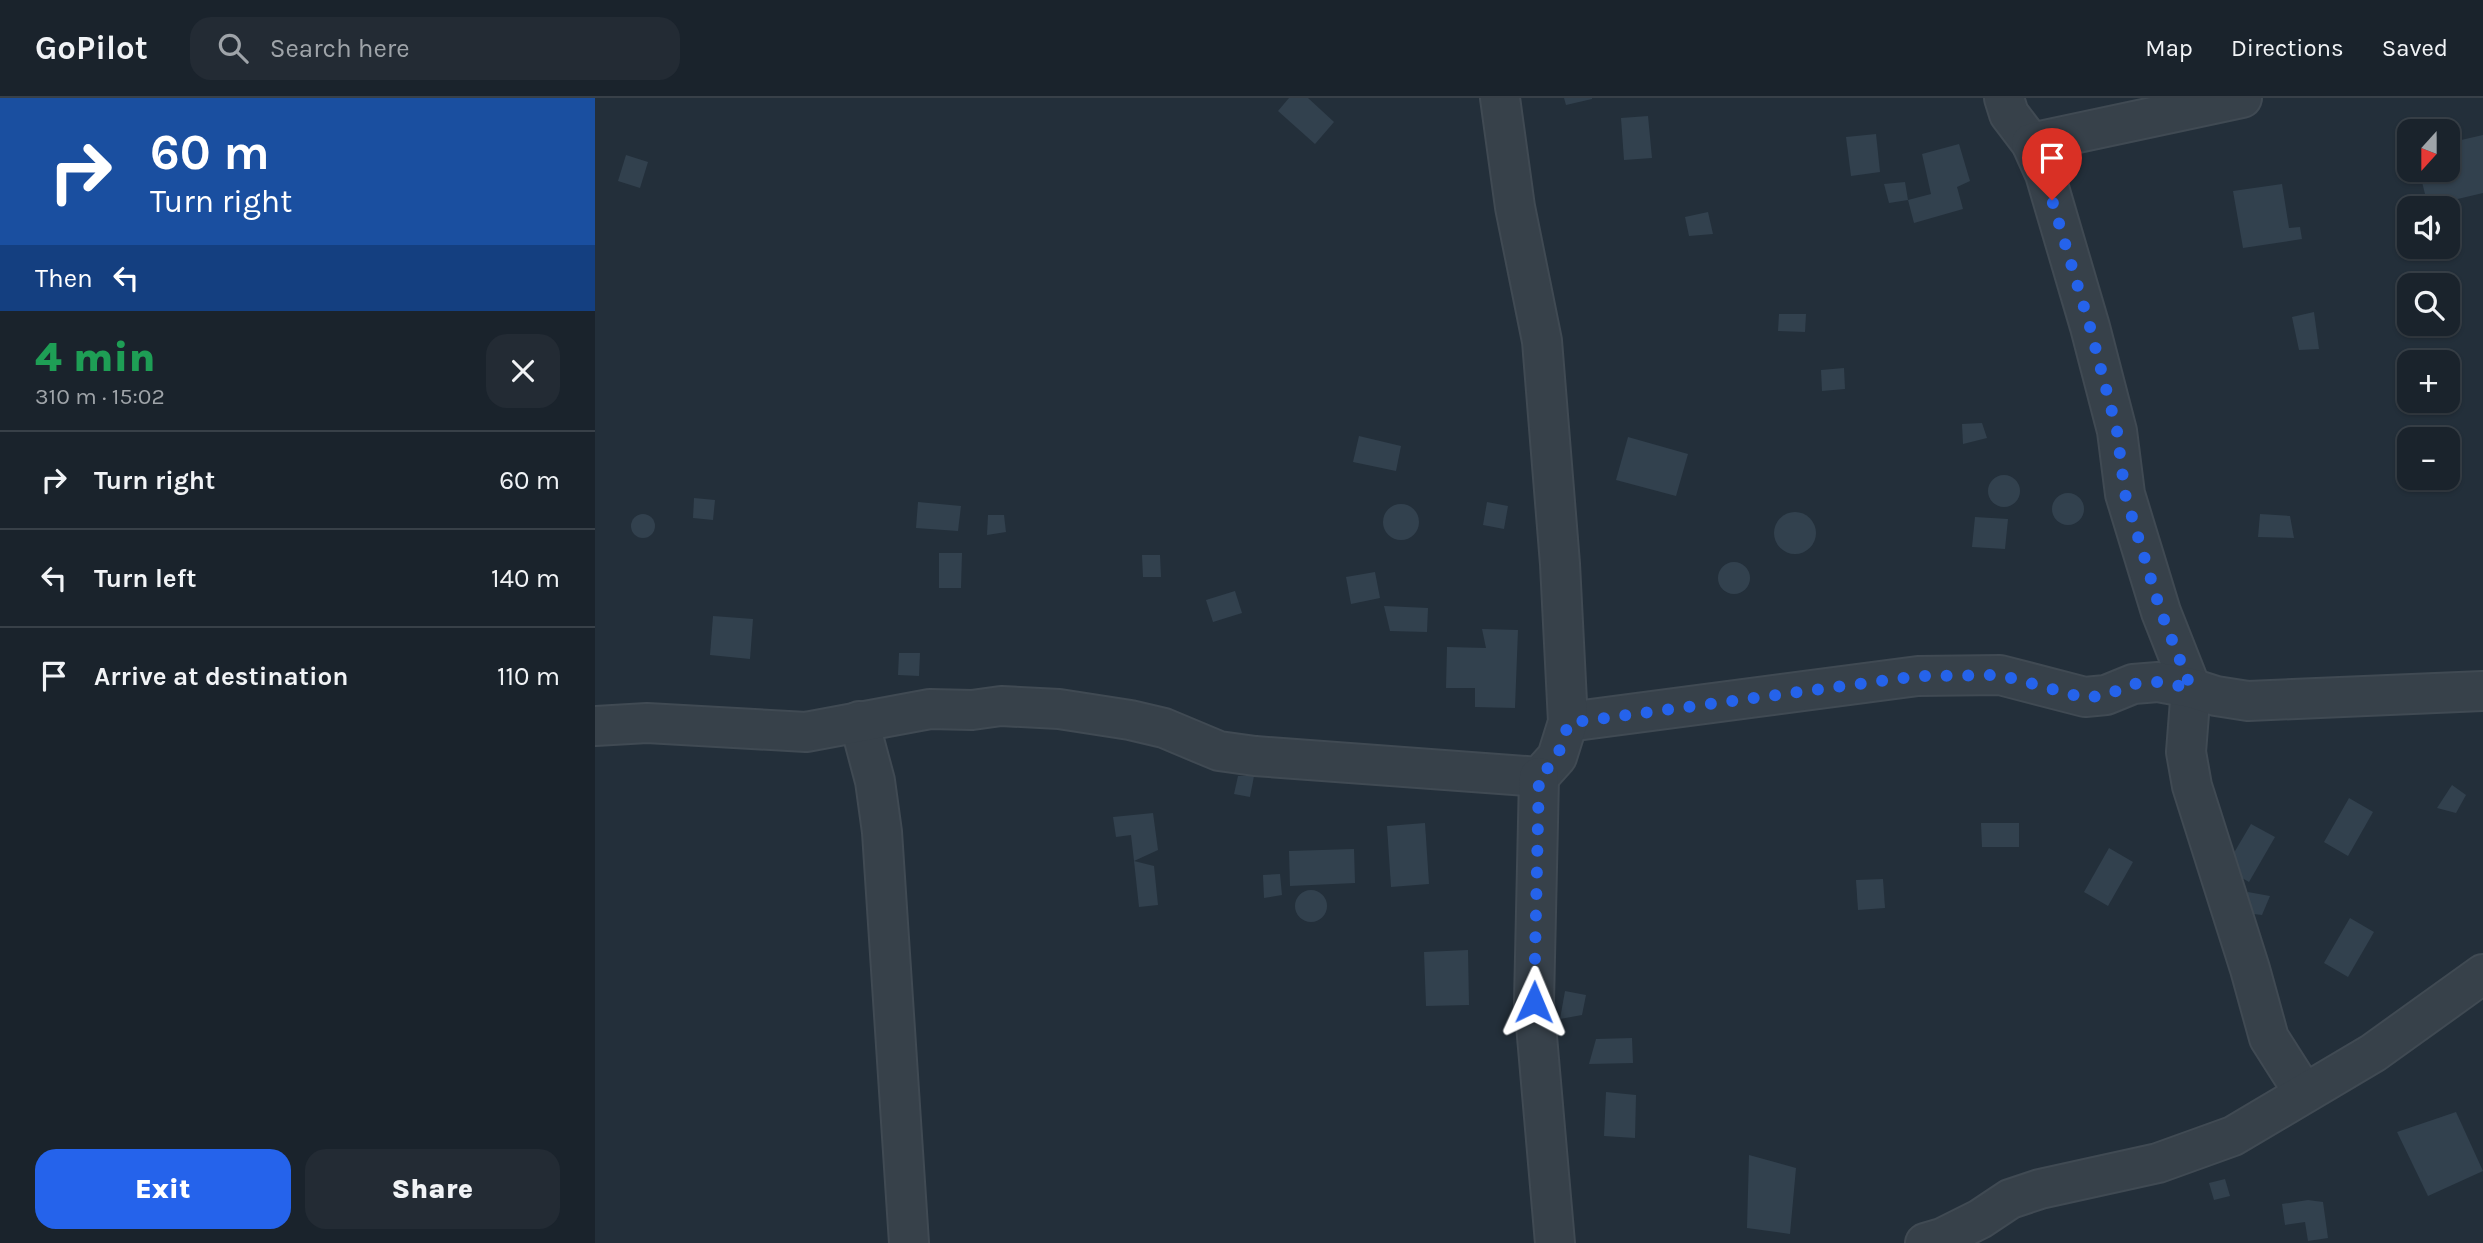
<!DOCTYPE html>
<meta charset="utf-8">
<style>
body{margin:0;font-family:Karla,sans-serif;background:#232b34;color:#f1f3f6;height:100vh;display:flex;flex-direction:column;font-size:26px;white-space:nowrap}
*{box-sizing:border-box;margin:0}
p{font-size:23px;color:#9fa4a9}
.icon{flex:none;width:38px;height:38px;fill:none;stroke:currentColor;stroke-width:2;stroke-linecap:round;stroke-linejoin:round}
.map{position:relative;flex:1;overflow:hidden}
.sheet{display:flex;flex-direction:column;background:#1a232c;width:595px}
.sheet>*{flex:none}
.banner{background:#1a4fa0;color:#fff;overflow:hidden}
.needle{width:46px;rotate:201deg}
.tools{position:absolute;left:1802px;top:21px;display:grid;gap:14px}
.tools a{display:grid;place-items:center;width:63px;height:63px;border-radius:14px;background:#1a232c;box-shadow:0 2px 5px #0004,0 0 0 2px #384048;font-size:35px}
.pin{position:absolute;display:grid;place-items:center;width:60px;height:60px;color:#fff;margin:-72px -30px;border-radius:50% 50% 50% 0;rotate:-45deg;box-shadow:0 0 7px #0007}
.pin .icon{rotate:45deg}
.me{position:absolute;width:77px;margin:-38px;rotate:1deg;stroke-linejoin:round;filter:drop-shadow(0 0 5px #0008)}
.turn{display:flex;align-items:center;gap:24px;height:147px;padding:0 35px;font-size:32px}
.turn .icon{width:91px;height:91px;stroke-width:2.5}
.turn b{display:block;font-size:49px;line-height:60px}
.then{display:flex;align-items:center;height:66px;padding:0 35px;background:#0003;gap:14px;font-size:26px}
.round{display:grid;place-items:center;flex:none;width:74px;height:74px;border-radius:21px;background:#232b34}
.head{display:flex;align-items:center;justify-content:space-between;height:119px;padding:0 35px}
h1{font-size:42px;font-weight:800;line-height:52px;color:#1e9e55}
.cta{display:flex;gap:14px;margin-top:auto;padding:14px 35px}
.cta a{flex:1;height:80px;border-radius:21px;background:#2563eb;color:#fff;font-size:28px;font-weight:800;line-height:80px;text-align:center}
.cta a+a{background:#232b34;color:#f1f3f6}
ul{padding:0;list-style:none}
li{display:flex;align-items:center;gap:21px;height:98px;padding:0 35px;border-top:2px solid #384048}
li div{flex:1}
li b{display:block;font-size:26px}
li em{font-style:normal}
header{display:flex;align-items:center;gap:42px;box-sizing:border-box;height:98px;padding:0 35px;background:#1a232c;border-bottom:2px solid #384048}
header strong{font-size:33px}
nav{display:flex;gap:38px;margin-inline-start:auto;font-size:24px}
.search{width:490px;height:63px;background:#232b34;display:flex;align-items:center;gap:18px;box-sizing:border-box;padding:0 24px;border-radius:21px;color:#9fa4a9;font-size:26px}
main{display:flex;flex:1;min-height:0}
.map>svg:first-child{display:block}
.building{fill:#32414e}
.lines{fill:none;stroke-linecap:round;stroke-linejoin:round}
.minor-casing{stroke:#404a53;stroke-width:42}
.minor{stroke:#37414a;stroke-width:38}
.route{stroke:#2563eb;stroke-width:12;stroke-dasharray:0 21.6}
</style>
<header>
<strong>GoPilot</strong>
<div class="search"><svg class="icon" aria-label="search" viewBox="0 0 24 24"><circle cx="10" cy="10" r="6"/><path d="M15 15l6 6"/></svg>Search here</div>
<nav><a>Map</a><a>Directions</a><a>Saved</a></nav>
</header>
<main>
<section class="sheet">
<div class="banner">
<div class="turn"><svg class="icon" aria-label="right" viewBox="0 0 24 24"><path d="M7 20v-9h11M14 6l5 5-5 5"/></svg><div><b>60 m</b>Turn right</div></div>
<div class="then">Then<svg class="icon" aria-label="left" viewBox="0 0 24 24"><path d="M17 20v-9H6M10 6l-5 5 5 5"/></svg></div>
</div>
<div class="head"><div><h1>4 min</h1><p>310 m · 15:02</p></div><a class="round"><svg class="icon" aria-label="close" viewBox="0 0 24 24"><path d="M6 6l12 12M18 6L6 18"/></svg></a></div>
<ul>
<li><svg class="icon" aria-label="right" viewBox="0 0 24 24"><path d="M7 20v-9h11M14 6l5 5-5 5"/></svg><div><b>Turn right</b></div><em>60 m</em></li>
<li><svg class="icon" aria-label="left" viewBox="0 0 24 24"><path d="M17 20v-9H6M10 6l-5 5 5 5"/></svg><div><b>Turn left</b></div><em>140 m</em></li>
<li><svg class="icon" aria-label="arrive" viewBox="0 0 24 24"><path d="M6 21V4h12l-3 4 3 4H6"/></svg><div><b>Arrive at destination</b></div><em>110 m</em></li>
</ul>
<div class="cta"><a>Exit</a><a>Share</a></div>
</section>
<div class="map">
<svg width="1888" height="1145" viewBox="0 0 1888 1145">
<rect width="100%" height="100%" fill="#232f3a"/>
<g class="building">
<polygon points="694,0 713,0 739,24 720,46 683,13"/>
<polygon points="969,0 997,0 997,1 971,7"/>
<polygon points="1053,18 1057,60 1029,62 1026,20"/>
<polygon points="1281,36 1285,74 1256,78 1251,39"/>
<polygon points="1888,37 1888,95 1833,108 1824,72 1853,72 1853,45"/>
<polygon points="1364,46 1375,83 1362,89 1368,111 1319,125 1313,102 1336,96 1327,56"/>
<polygon points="31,57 53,64 45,90 23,83"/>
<polygon points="1310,84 1313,102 1294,105 1289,86"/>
<polygon points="1687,86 1694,130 1705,129 1707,141 1648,150 1638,93"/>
<polygon points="1113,114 1118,136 1094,138 1090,119"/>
<polygon points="1719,214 1724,251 1704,252 1697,219"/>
<polygon points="1184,216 1211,216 1210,234 1183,233"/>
<polygon points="1249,270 1250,291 1227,293 1226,272"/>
<polygon points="1387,325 1392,340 1368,346 1367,326"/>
<polygon points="764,338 806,348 801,373 758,364"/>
<polygon points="1033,339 1093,356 1081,398 1021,382"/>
<circle cx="1409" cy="393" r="16"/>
<circle cx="1473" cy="411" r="16"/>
<polygon points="99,400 120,402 118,422 98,420"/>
<polygon points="323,404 366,408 363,433 321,430"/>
<polygon points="892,404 913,408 909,431 888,427"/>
<circle cx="806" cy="424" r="18"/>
<circle cx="1200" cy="435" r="21"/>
<circle cx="48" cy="428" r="12"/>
<polygon points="1665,416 1695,418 1699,440 1663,439"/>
<polygon points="393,417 409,417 411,434 392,437"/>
<polygon points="1380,419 1413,421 1410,451 1377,449"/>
<polygon points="344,455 367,455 366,490 344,490"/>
<polygon points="547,457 565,457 566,479 548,479"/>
<circle cx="1139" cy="480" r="16"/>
<polygon points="780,474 785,500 756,506 751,479"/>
<polygon points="640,493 647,515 618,524 611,502"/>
<polygon points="789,508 833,510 832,534 795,533"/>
<polygon points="118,518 158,521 155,561 115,557"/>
<polygon points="887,531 923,532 920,610 880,609 880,590 851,590 852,549 891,550"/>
<polygon points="304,555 325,555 324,578 303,577"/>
<polygon points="643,678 659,678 655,699 639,696"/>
<polygon points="1857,687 1871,697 1861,715 1842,710"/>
<polygon points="1754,700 1778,714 1753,758 1729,744"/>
<polygon points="558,715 563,752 539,763 536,737 521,739 518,719"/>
<polygon points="830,725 834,786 796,789 792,728"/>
<polygon points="1386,725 1424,725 1424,749 1387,749"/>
<polygon points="1656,726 1680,739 1654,784 1630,770"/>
<polygon points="1514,750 1538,764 1513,808 1489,794"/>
<polygon points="759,751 760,785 695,788 694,753"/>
<polygon points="539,763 559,768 563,807 544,809"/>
<polygon points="685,776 687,797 669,800 668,777"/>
<polygon points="1288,781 1290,810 1263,812 1261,782"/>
<circle cx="716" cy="808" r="16"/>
<polygon points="1653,794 1675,798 1667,817 1650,815"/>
<polygon points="1755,820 1779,834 1753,879 1729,865"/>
<polygon points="873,852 874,907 831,908 829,854"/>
<polygon points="970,893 991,897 987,917 965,921"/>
<polygon points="1037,940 1038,965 994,966 1001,941"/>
<polygon points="1011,994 1041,997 1040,1040 1009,1038"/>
<polygon points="1861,1014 1888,1073 1833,1098 1802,1034"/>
<polygon points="1154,1057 1201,1070 1195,1136 1152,1130"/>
<polygon points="1630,1081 1635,1098 1619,1102 1614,1085"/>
<polygon points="1713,1102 1728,1104 1733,1140 1713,1143 1710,1124 1690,1127 1687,1106"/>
</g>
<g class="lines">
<defs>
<g id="minor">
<polyline points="1409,0 1414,16 1436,45 1450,76 1495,229 1522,333 1530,396 1566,514 1596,590 1591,654 1597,688 1655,871 1674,940 1709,995"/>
<polyline points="1436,45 1647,0"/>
<polyline points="264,623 280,683 287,734 314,1145"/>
<polyline points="973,624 1323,578 1405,577 1490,599 1511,597 1538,586 1563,584 1596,590 1621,598 1653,603 1888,593"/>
<polyline points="0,628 52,625 211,634 335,611 377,612 406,608 464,611 535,622 569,630 624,653 660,658 944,679 962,659 973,624 965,466 947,243 920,109 905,0"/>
<polyline points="944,679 939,904 960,1145"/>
<polyline points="1330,1145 1347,1140 1385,1121 1415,1101 1445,1091 1563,1065 1638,1038 1778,955 1888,876"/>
</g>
</defs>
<use href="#minor" class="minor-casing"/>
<use href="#minor" class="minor"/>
</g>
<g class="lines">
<path class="route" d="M939,904L944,678C962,664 968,647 973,625L1323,578L1405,577L1490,600L1511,597L1538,586L1563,584L1596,590L1566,514L1530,396L1522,333L1495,229L1457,102"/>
</g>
</svg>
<div class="tools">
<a><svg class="needle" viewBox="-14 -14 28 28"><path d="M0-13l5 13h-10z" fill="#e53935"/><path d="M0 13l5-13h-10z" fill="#9fa4a9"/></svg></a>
<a><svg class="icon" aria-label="sound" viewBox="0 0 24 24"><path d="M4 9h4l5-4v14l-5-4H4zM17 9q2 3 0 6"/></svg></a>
<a><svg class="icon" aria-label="search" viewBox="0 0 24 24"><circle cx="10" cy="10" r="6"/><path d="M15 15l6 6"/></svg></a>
<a>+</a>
<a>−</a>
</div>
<div class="pin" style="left:1457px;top:102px;background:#d93025"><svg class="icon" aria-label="arrive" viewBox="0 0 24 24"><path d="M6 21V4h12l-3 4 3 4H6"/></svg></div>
<svg class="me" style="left:939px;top:904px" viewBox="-20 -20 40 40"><path d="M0-17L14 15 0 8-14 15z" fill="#2563eb" stroke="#fff" stroke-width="4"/></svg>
</div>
</main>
